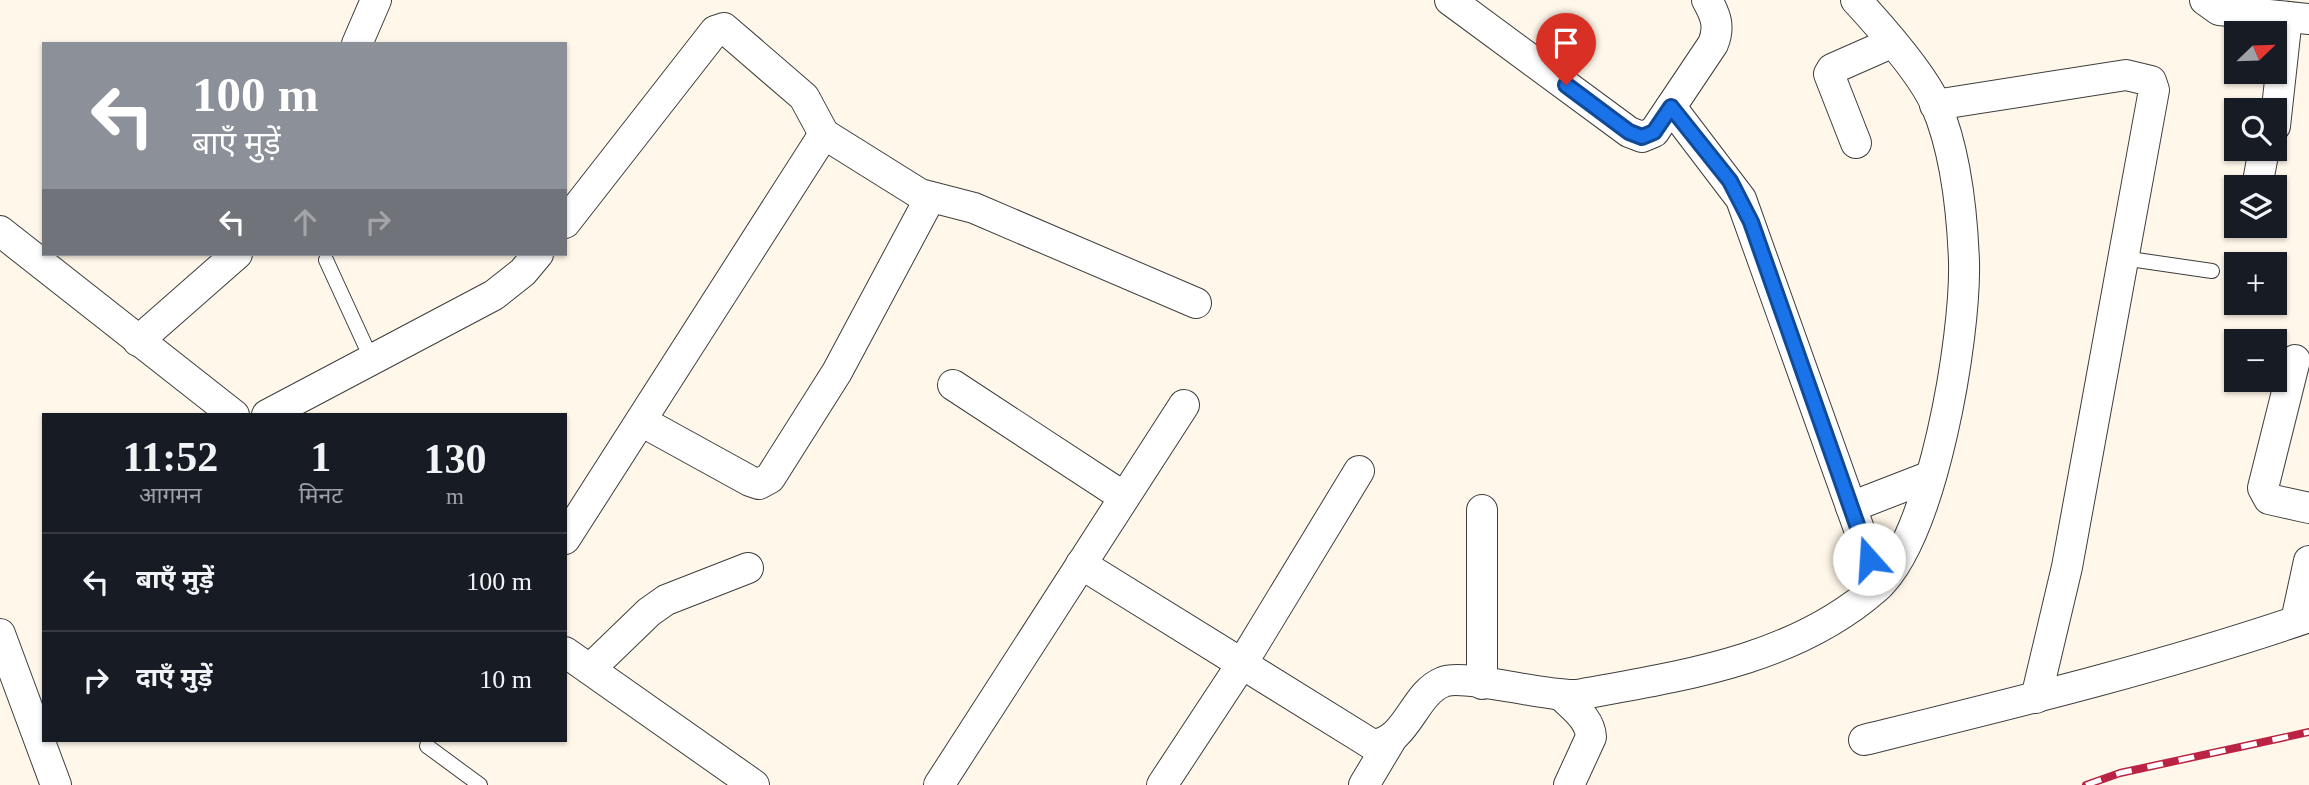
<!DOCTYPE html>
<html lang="hi">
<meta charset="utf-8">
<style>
body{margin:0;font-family:"Times New Roman","Noto Sans Devanagari",serif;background:#20242c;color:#f1f3f6;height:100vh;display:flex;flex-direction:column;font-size:26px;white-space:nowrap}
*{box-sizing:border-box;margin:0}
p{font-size:23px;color:#9ea1a6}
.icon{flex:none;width:38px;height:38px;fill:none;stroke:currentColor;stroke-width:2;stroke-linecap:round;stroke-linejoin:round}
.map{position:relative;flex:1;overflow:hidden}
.drawer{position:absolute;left:42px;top:413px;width:525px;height:329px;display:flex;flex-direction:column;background:#171b24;border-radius:0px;box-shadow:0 2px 5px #0004}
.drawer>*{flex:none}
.hud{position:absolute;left:42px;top:42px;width:525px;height:214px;border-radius:0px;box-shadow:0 2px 5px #0004;background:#8c9099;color:#fff;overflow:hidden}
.needle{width:46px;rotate:67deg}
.buttons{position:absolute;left:2224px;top:21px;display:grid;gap:14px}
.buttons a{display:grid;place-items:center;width:63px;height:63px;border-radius:0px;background:#171b24;box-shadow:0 2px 5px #0004;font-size:35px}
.pin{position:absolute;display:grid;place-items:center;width:60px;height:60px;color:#fff;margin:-72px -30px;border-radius:50% 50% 50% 0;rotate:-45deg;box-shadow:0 0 7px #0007}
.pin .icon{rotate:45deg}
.me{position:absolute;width:77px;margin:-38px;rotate:341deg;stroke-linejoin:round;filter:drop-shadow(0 0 5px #0008)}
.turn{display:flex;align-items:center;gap:24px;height:147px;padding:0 35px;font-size:32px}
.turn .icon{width:91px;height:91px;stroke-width:2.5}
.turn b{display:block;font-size:49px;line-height:60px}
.lanes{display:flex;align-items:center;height:66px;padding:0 35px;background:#0003;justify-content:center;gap:35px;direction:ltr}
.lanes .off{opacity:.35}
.eta{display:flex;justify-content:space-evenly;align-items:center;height:119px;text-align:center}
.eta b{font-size:42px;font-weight:700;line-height:49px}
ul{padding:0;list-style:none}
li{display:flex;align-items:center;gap:21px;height:98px;padding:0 35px;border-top:2px solid #363941}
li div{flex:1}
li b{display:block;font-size:26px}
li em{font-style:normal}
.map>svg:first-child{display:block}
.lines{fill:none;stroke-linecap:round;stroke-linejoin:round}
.lane-casing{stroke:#3e3e3e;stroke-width:16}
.street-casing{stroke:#3e3e3e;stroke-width:32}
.lane{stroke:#fff;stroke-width:14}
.street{stroke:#fff;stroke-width:30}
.rail-casing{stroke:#bb2344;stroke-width:8}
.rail{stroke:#fff;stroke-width:5;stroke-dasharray:16;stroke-linecap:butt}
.route-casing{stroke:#114b97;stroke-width:18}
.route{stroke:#1a73e8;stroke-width:12}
</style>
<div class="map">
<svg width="2309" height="785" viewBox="0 0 2309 785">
<rect width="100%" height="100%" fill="#fff7e9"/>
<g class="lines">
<defs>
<g id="lane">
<polyline points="2123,258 2212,271"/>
<polyline points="326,260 371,358"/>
<polyline points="427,746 480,785"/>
</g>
<g id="street">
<path d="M1450,0L1629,132L1642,137L1654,132L1713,44C1720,27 1716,16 1707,0"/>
<polyline points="2205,0 2219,10 2309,19"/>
<polyline points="357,44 376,0"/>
<polyline points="1935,105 2126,75 2151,81 2154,90 2067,567 2036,698"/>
<polyline points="1671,107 1741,199 1879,585"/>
<polyline points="2275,126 2287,17"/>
<polyline points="1856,143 1829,74 1832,69 1891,43"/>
<polyline points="2257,187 2264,149"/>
<polyline points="565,223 715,31 724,28 804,97 824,134 920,194 974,208 1196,303"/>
<polyline points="0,231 234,415"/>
<polyline points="138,341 237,254"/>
<polyline points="2295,360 2263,488 2269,499 2309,508"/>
<polyline points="953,385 1124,497"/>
<polyline points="267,415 494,295 523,272 538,254"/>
<polyline points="641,421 750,481 759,484 770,478 837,372 930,198"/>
<polyline points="1851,507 1931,476"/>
<polyline points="1482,510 1482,684"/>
<polyline points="565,539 824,134"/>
<path d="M1081,564L1373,745C1408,741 1413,694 1443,682C1464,673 1544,697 1577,695C1681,676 1793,661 1876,588C1933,537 1966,337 1964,261C1962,210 1956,152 1936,105C1923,75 1879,25 1856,0"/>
<polyline points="2296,621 2309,561"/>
<polyline points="0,634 56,785"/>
<polyline points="565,652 754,785"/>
<polyline points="590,669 649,612 666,600 748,568"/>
<path d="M1562,696C1574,708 1590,719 1591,737L1569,785"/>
<path d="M1864,740C2014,703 2163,667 2309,617"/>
<polyline points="939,785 1184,405"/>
<polyline points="1162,785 1243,662 1359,471"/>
<polyline points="1364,785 1392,738"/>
</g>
</defs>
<use href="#lane" class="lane-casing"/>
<use href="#street" class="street-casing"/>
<use href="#lane" class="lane"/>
<use href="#street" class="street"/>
<defs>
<polyline id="rail" points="2086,785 2120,773 2309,732"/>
</defs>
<use href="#rail" class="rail-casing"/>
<use href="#rail" class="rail"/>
</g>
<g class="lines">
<defs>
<polyline id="route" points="1566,85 1629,132 1642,137 1654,132 1671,107 1730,181 1751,222 1869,559"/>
</defs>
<use href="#route" class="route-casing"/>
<use href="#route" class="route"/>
</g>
</svg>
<div class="buttons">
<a><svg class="needle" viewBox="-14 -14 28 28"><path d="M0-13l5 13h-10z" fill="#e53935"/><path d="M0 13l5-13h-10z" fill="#9ea1a6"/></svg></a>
<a><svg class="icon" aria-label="search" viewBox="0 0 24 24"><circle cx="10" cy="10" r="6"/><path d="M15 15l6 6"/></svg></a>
<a><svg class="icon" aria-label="layers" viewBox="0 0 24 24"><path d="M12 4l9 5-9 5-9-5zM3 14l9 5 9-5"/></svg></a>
<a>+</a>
<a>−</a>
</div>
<div class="pin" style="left:1566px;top:85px;background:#d93025"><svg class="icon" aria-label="arrive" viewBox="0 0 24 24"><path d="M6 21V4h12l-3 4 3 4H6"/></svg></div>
<svg class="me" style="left:1869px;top:559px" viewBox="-20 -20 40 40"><circle r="19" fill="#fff"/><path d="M0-13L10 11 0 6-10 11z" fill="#1a73e8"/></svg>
<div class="hud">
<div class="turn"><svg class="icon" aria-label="left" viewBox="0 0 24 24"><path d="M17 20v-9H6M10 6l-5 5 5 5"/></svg><div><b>100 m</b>बाएँ मुड़ें</div></div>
<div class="lanes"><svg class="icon" aria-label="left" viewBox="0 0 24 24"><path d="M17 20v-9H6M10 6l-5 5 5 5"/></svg><svg class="icon off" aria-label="ahead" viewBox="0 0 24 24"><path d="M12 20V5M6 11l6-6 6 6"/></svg><svg class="icon off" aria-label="right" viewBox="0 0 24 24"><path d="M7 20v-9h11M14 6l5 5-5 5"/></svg></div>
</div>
<section class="drawer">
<div class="eta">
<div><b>11:52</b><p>आगमन</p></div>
<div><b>1</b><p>मिनट</p></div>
<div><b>130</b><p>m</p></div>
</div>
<ul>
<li><svg class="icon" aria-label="left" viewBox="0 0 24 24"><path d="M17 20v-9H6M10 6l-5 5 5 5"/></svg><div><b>बाएँ मुड़ें</b></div><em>100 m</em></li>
<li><svg class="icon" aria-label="right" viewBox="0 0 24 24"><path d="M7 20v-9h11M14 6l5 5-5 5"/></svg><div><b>दाएँ मुड़ें</b></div><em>10 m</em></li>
</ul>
</section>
</div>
